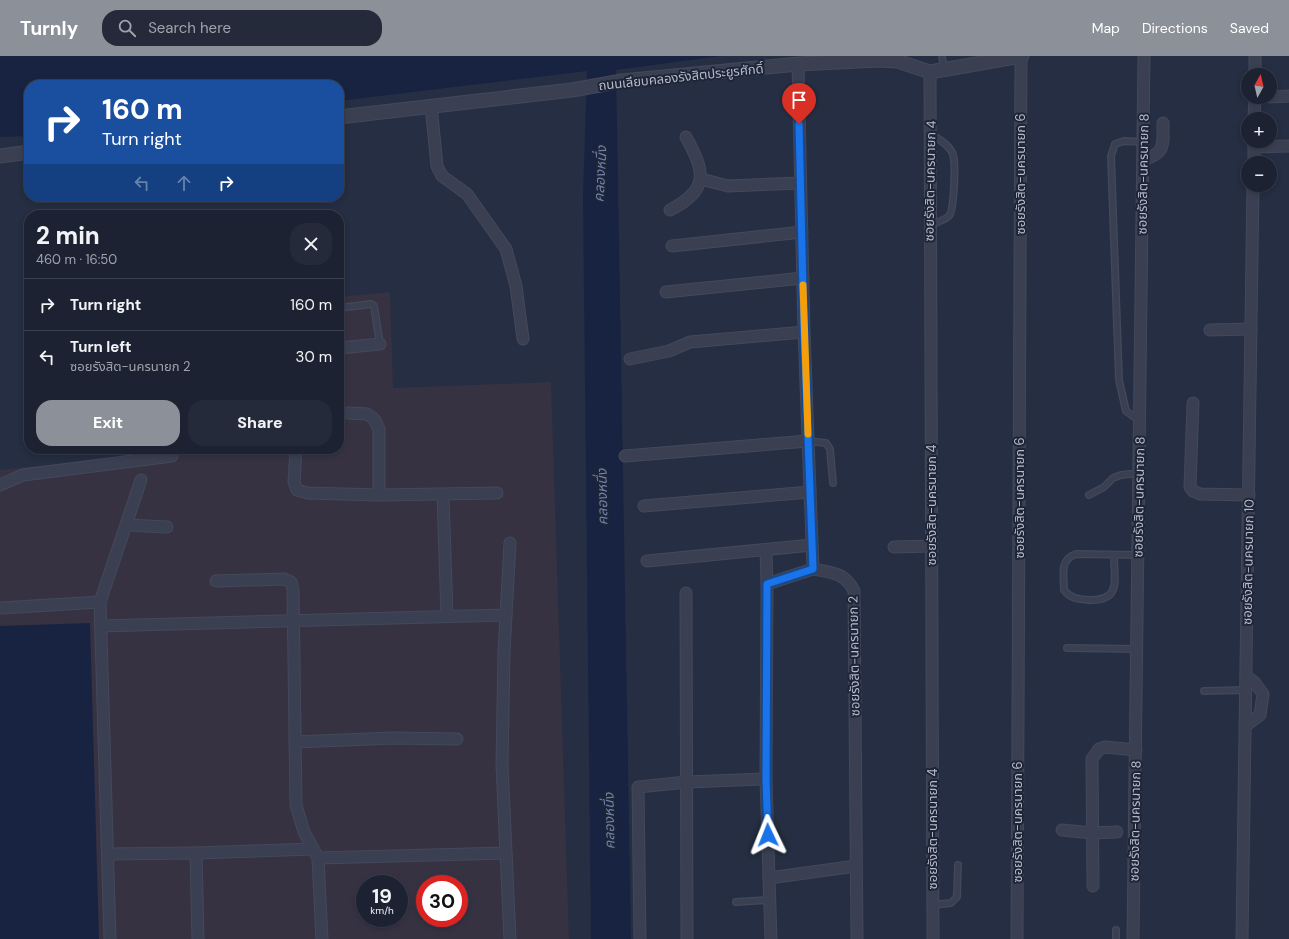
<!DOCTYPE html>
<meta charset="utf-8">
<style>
body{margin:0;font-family:"DM Sans","Noto Sans Thai",sans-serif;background:#252a3a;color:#f1f3f6;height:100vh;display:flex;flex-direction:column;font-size:15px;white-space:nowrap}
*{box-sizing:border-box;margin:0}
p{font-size:13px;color:#a0a4ac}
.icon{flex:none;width:22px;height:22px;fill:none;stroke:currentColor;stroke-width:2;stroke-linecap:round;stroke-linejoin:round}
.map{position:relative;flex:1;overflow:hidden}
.side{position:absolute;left:24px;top:154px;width:320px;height:244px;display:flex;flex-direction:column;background:#1c2232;border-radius:16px;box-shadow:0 2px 6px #0003,0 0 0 1px #3a3f4d}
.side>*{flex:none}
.banner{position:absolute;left:24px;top:24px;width:320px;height:122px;border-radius:16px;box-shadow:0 2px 6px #0003,0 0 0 1px #3a3f4d;background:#1a4fa0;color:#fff;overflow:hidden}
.needle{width:26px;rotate:8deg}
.tools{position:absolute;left:1241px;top:12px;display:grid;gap:8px}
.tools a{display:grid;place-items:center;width:36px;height:36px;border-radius:50%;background:#1c2232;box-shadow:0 2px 6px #0003,0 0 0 1px #3a3f4d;font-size:20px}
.speed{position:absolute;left:356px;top:819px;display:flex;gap:8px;font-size:20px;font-weight:700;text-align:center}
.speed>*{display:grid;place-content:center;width:52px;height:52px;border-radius:50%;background:#1c2232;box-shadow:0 2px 6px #0003,0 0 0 1px #3a3f4d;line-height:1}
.speed small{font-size:10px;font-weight:400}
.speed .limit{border:6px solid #d22;background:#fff;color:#111}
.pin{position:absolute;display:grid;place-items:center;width:34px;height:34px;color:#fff;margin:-41px -17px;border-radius:50% 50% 50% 0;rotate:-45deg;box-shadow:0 0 4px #0007}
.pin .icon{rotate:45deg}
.me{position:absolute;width:44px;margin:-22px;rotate:358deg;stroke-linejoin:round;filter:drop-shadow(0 0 3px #0008)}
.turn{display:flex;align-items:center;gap:14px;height:84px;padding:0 12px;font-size:18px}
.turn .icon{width:52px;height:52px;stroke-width:2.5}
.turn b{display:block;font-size:28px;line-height:34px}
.lanes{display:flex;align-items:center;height:38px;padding:0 12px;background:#0003;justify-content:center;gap:20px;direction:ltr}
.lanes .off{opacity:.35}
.round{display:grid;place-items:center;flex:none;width:42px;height:42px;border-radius:16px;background:#252a3a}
.headline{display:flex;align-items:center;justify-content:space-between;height:68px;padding:0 12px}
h1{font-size:24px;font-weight:800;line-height:30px}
.cta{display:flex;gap:8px;margin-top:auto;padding:8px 12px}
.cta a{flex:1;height:46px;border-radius:16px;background:#8c9099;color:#fff;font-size:16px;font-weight:800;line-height:46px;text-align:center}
.cta a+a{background:#252a3a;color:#f1f3f6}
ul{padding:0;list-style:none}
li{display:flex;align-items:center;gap:12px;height:52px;padding:0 12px;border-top:1px solid #3a3f4d}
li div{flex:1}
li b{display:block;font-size:15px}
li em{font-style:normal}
header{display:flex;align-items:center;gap:24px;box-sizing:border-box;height:56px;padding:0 20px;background:#8c9099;color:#fff}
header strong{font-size:19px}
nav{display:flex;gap:22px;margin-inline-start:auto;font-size:14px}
.search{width:280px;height:36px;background:#252a3a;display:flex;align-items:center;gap:10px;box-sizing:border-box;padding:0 14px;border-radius:16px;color:#a0a4ac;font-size:15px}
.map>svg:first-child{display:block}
.medical{fill:#363242;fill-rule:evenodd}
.water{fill:#182341}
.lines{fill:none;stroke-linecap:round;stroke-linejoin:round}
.service-casing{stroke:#43495b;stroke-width:8}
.minor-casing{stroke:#43495b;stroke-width:13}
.tertiary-casing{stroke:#43495b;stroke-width:15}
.service{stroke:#3a4052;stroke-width:5.5}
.minor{stroke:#3a4052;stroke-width:11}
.tertiary{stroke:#3a4052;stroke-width:13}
.route-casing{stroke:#114b97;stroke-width:10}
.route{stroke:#1a73e8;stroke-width:7}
.slow{stroke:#f59e0b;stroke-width:7}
.labels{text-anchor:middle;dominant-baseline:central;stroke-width:4;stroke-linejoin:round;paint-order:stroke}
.street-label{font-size:13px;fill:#b7bccc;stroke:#1e2537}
.water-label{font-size:14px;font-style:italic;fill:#6f81ab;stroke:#1e2537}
</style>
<header>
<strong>Turnly</strong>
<div class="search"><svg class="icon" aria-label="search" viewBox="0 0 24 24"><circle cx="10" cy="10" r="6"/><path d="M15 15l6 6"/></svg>Search here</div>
<nav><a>Map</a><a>Directions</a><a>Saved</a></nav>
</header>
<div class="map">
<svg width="1289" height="883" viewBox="0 0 1289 883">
<rect width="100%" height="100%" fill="#252e42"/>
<path class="medical" d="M390,236L393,332L551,326L569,883H0V414L132,400L137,393H339V241ZM365,828H399V862H365ZM425,828H459V862H425Z"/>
<g class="water">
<polygon points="0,0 720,0 616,14 631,883 591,883 583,140 587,15 339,45 339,29 29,29 29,80 0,81"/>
<polygon points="90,567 99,883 0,883 0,570"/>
</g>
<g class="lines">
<defs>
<g id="service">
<polyline points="942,0 944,14"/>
<path d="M930,169C935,167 945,164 949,160C954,155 956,107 953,99C951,90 939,83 931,78"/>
<polyline points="339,252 371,248 374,250 380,288"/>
<polyline points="1140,365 1126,355 1119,324 1111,100 1115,88 1124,85 1143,86"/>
<polyline points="808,385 826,387 830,393 833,427"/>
<polyline points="1089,439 1104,431 1113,422 1121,419 1139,417"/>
<path d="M1114,499C1114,524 1122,545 1089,544C1078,543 1071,543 1064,534C1064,519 1059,504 1076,498L1138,499"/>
<polyline points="1067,592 1137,593"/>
<polyline points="1204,635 1246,634"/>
<polyline points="736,846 769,844"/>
<polyline points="932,849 951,847 957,841 958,809"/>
<polyline points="1116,874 1116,883"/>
</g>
<g id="minor">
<path d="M798,8L804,276L813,513C831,517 845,516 854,535L857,883"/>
<polyline points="930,16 933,883"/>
<polyline points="1255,19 1255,0"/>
<polyline points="1270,41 1289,40"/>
<polyline points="431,50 437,110 442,120 467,138 506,193 516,230 523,283"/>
<polyline points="1254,63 1255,41"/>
<polyline points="1254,91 1289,90"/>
<path d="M1143,104C1166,97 1163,89 1163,67"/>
<polyline points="1254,107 1254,85"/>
<polyline points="701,123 728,130 800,127"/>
<path d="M670,154C710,133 705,116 686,81"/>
<polyline points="672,190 802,176"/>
<polyline points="666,236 803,222"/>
<polyline points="1210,274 1251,273"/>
<polyline points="339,292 380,288"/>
<polyline points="630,303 669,295 690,286 804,276"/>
<polyline points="1193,347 1190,431 1193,435 1200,438 1249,439"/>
<polyline points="348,357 367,358 374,363 379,373 379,439"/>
<polyline points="296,393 294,426 297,434 308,437 379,439 497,437"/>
<polyline points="625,400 808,385"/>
<polyline points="0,429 23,419 172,400"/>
<polyline points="443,439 447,560"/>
<polyline points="644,450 810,436"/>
<polyline points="127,469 167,471"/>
<polyline points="894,491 931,490"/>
<polyline points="766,494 767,528"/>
<polyline points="647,505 812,489"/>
<polyline points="216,525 284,523 291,526 293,534 296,749 304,776 318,802 322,883"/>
<polyline points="686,537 687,883"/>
<polyline points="0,552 100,546"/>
<polyline points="101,570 506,559"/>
<polyline points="1245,670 1260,659 1263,638 1255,627 1246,620"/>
<polyline points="295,686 393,682 457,683"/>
<polyline points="1062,774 1092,777 1117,776"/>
<polyline points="196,797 313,793"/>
<polyline points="108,798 196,797 198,883"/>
<polyline points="318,802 506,797"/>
<polyline points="769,822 766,723 767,528 813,513"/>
<polyline points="1093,830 1092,703 1099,693 1105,691 1136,694"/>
<polyline points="110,883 100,546 141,424"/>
<polyline points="510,883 502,709 504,596 510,487"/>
<polyline points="640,883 638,731 687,726 766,723"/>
<polyline points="771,883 769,822 856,810"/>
<polyline points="1017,883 1021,0"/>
<polyline points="1133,883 1144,0"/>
<polyline points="1242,883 1253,129"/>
</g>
<g id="tertiary">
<polyline points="339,61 572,34 622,25 798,8 879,4 897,5 930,16 1022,0"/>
<polyline points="0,100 29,96"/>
</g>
</defs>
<use href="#service" class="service-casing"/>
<use href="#minor" class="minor-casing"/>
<use href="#tertiary" class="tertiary-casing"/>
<use href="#service" class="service"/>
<use href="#minor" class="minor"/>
<use href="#tertiary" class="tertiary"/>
</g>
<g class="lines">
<defs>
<polyline id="route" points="768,779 766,723 767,528 813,513 804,276 799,68"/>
</defs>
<use href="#route" class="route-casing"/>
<use href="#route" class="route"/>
<polyline class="slow" points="803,229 808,378"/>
</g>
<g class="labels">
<g class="street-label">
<text transform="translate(681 21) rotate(-6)">ถนนเลียบคลองรังสิตประยูรศักดิ์</text>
<text transform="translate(1020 118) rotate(-90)">ซอยรังสิต-นครนายก 6</text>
<text transform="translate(1143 118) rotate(-89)">ซอยรังสิต-นครนายก 8</text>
<text transform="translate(930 125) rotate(-89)">ซอยรังสิต-นครนายก 4</text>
<text transform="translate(1139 441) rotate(-89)">ซอยรังสิต-นครนายก 8</text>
<text transform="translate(1019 442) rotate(-90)">ซอยรังสิต-นครนายก 6</text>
<text transform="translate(931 449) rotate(-90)">ซอยรังสิต-นครนายก 4</text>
<text transform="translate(1248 506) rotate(-89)">ซอยรังสิต-นครนายก 10</text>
<text transform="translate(854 600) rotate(-91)">ซอยรังสิต-นครนายก 2</text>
<text transform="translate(1135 765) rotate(-89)">ซอยรังสิต-นครนายก 8</text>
<text transform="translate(1017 766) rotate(-90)">ซอยรังสิต-นครนายก 6</text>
<text transform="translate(932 773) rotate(-90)">ซอยรังสิต-นครนายก 4</text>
</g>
<g class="water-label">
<text transform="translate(600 118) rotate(-87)">คลองหนึ่ง</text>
<text transform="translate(602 441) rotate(-91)">คลองหนึ่ง</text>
<text transform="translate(609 765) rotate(-91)">คลองหนึ่ง</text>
</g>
</g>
</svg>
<div class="tools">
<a><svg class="needle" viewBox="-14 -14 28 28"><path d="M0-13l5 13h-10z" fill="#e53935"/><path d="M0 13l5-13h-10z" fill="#a0a4ac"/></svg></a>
<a>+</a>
<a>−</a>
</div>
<div class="speed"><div>19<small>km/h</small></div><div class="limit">30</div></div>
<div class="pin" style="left:799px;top:68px;background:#d93025"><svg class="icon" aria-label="arrive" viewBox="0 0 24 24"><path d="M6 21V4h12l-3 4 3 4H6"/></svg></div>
<svg class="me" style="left:768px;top:779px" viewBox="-20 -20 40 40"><path d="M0-17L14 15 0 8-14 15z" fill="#1a73e8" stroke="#fff" stroke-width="4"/></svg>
<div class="banner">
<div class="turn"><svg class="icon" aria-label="right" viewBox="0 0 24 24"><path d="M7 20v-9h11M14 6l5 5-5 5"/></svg><div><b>160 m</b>Turn right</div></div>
<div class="lanes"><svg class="icon off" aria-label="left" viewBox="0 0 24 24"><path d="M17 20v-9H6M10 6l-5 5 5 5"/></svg><svg class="icon off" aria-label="ahead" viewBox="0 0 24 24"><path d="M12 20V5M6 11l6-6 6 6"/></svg><svg class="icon" aria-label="right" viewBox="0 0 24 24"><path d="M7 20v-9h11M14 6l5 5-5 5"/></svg></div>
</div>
<section class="side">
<div class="headline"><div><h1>2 min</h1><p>460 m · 16:50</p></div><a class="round"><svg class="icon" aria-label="close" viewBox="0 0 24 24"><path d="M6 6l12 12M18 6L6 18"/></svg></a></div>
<ul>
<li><svg class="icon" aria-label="right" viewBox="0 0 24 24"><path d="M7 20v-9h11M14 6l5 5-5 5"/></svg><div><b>Turn right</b></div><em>160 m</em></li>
<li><svg class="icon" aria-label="left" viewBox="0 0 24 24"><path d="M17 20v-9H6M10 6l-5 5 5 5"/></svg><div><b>Turn left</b><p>ซอยรังสิต-นครนายก 2</p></div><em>30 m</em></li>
</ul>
<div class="cta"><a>Exit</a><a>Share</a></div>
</section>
</div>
